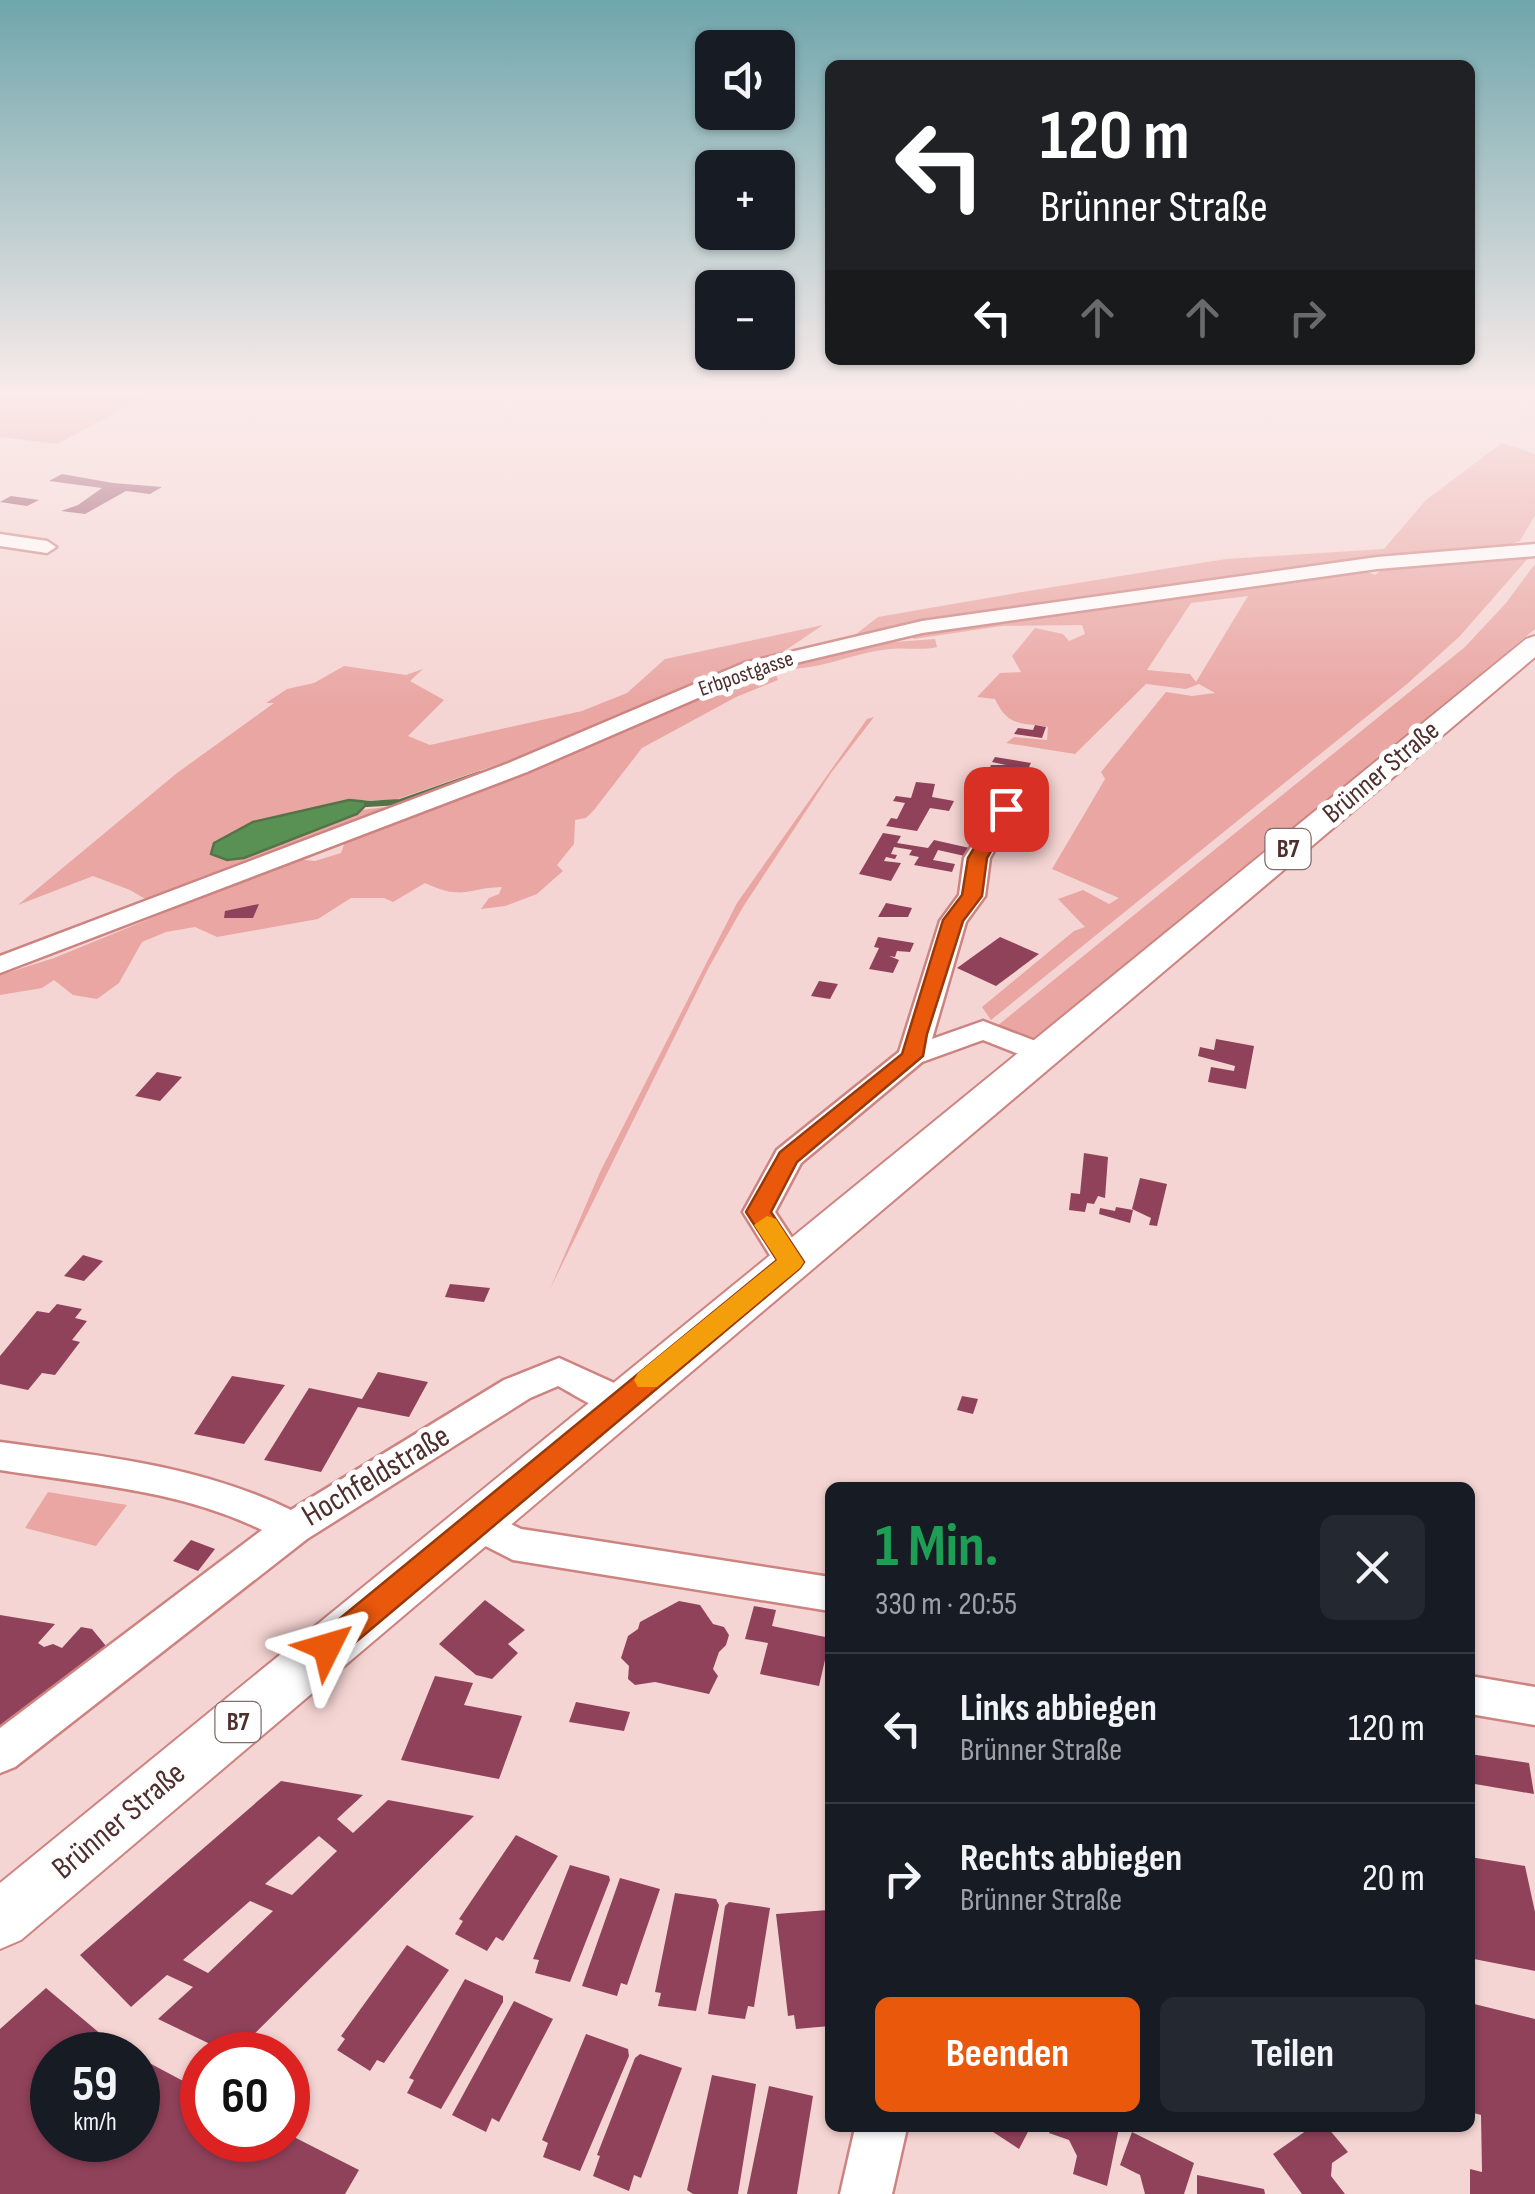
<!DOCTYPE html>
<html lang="de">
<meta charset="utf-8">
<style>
body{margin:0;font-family:"Sofia Sans Condensed",sans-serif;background:#242831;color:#f1f3f6;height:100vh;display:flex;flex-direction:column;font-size:38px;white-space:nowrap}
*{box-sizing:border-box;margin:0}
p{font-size:32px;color:#9ea1a6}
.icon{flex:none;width:55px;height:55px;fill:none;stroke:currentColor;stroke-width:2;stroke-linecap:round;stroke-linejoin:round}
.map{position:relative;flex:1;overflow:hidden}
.panel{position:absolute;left:825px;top:1482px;width:650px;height:650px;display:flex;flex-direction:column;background:#171b24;border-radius:15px;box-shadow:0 2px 8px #0004}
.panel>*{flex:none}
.top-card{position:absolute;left:825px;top:60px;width:650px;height:305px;border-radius:15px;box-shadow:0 2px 8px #0004;background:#202124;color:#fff;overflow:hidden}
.tools{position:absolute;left:695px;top:30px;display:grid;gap:20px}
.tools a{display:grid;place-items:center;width:100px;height:100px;border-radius:15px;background:#171b24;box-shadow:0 2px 8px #0004;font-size:50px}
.speed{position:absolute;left:30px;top:2032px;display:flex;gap:20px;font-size:50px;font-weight:700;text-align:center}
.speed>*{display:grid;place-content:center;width:130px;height:130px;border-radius:50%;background:#171b24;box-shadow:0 2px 8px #0004;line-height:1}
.speed small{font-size:25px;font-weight:400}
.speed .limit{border:15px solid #d22;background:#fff;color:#111}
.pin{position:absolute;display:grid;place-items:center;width:85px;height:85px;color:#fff;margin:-42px;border-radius:20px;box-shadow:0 5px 15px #0006}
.me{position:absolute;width:110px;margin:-55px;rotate:50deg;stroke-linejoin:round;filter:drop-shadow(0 0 8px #0008)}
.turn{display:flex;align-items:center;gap:35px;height:210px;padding:0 50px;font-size:45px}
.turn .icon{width:130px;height:130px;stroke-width:2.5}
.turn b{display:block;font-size:70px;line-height:85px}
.lanes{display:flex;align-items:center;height:95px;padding:0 50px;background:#0003;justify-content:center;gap:50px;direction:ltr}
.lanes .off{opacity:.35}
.round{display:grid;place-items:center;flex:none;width:105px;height:105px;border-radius:15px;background:#242831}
.summary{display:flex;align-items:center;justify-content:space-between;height:170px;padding:0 50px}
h1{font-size:60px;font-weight:700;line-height:75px;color:#1e9e55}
.primary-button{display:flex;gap:20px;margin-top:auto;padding:20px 50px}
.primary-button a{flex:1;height:115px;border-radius:15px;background:#ea580c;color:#fff;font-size:40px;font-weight:700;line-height:115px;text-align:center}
.primary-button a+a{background:#242831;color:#f1f3f6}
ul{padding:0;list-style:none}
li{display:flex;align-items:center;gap:30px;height:150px;padding:0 50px;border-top:2px solid #363941}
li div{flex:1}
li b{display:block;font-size:38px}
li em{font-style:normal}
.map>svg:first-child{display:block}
.green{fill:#e9a6a3;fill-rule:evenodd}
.water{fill:#599053;stroke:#567348;stroke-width:2.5}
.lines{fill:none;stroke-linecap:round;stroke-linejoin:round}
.stream{stroke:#567348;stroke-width:6}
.building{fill:#90425b;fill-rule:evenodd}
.minor-casing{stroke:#cd8481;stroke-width:5}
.major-casing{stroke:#cd8481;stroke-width:4}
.minor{fill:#fff;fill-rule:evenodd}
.major{fill:#fff;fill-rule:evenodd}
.route{fill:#ea580c;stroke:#983908;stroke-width:2.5}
.slow{fill:#f59e0b}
.labels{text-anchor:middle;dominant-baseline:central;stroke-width:10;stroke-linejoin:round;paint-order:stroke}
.far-street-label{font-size:22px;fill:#4e2f2e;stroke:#fefefe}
.shield{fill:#fefefe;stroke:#836d6c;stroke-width:2.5}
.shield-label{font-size:25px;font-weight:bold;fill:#4e2f2e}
.street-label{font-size:28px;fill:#4e2f2e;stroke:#fefefe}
.near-street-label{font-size:32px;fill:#4e2f2e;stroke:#fefefe}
</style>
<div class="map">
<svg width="1535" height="2194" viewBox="0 0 1535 2194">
<rect width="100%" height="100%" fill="#f5d5d3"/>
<g class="green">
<polygon points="0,397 145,397 57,444 0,437"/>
<polygon points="1502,443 1535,454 1535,515 1520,541 1504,547 1465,548 1000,609 856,634 878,617 1028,591 1226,559 1384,549 1426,500"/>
<path d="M1530,556L1460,636L1407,684L991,1020L982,1007L1074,931L1085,927L1058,899L1083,890L1109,904L1119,898L1052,869L1105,779L1101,772L1166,692L1192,696L1215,693L1199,684L1186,689L1146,684L1075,754L1006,743L1014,737L1047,740L1048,727C1024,722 1009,729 995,699L977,697L1000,673L1021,672L1012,656L1035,628L1063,634L1069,641L1085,634L1082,625L1002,626L914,639L907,633L1362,570L1375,575L1380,571L1377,567ZM1248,596L1196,682L1190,674L1147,670L1191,603Z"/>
<path d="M1535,564V629L1033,1039C1022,1042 1004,1034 997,1026L1465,647L1506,603Z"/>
<polygon points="823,625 783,652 537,756 530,753 395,800 349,800 253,822 214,843 211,854 227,860 244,858 362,810 400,805 149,901 130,890 93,876 18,905 177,773 274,703 266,703 287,689 314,683 344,666 406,675 423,669 410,681 444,700 408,736 430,745 582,711 627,693 665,659"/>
<path d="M935,639L937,647C922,651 905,647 889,649C854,653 822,669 787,669L783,665L867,644Z"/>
<path d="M764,668L775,672L778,680L736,697L642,748L594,810L586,818L575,820L574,844L557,865L563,871L537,894L505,906L481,909L489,898L499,894L502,887C466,888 464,901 425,883L393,902L384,898H351L318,919L217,937L195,927L166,932L142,942L119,983L97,999L73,995L54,980L42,988L0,995V975L54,958L296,859L315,861L341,853L346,839L570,755Z"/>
<polygon points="874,717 831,773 743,907 709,967 550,1289 600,1172 737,903 867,719"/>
<polygon points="48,1492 127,1505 96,1546 25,1528"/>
</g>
<polygon class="water" points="349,800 369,802 357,814 244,858 227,860 211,854 214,843 253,822"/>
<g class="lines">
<polyline class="stream" points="367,804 400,802 480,774"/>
</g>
<g class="building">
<polygon points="62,474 113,483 162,487 150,494 126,491 85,514 61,511 78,505 102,488 49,481"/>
<polygon points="11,496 39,500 27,506 0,502"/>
<polygon points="1035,725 1046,727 1042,738 1014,734 1018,728 1033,730"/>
<polygon points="995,757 1031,763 1027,771 1014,769 1011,775 988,771 991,765 1006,765 992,762"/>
<polygon points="916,782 935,784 932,797 954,801 949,811 930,808 917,831 886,826 891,818 897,819 905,803 893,801 896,796 911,798"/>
<polygon points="883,833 901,836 897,843 928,848 934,840 974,849 969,857 938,850 933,860 955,864 952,872 914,865 919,857 909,855 912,850 894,847 891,854 897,855 895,859 886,857 884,861 901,863 891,881 859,874"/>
<polygon points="886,903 912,908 908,917 878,917"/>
<polygon points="259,904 253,918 224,918 225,911"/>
<polygon points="878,937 914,943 910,952 897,951 895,957 889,956 899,960 893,973 869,969 879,948 874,947"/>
<polygon points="1000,937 1039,954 996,986 957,968"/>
<polygon points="819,981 838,984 830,999 811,996"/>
<polygon points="1216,1039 1254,1046 1246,1089 1208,1082 1211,1067 1234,1071 1235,1066 1198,1056 1200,1047 1214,1050"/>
<polygon points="157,1072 182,1077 160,1101 135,1096"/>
<polygon points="1084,1153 1108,1157 1105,1198 1098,1196 1094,1204 1087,1203 1085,1212 1069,1210 1071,1193 1080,1194"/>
<polygon points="1140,1178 1167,1184 1157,1226 1149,1225 1151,1218 1132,1209"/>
<polygon points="1116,1207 1133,1210 1130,1223 1099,1214 1100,1208 1115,1211"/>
<polygon points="83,1255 103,1261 84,1281 64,1276"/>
<polygon points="450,1284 490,1288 484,1302 445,1297"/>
<polygon points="57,1304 82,1309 75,1318 87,1321 72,1340 80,1342 55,1375 42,1373 28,1390 0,1384 0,1356 37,1311 49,1313"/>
<polygon points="378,1372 428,1382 409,1417 358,1407 321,1472 264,1460 309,1388 362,1399"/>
<polygon points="232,1376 285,1385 244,1444 194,1434"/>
<polygon points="962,1396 978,1399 973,1414 957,1410"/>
<polygon points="191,1540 215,1549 198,1571 173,1561"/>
<polygon points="485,1600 525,1630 508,1644 518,1653 492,1679 476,1675 439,1644"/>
<polygon points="679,1601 700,1605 713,1624 724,1627 729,1635 726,1645 719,1652 713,1669 718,1676 709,1694 655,1682 635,1685 628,1679 629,1666 621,1658 628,1636 638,1629 640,1622"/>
<polygon points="754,1606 776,1610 772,1626 830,1638 819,1686 760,1674 768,1643 745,1639"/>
<polygon points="0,1615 55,1624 38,1643 44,1647 53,1644 62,1648 81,1627 92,1629 106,1646 0,1728"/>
<polygon points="435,1676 473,1683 464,1705 522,1716 499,1779 401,1760"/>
<polygon points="576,1702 630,1712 624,1731 569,1722"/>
<polygon points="1470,1754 1529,1763 1534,1794 1475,1784"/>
<path d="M281,1781L363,1795L337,1819L353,1833L388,1800L474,1816L233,2055L158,2019L193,1987L167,1975L131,2007L80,1955ZM319,1836L337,1851L292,1895L265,1884ZM250,1901L273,1911L208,1973L183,1960Z"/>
<polygon points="516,1835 558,1856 503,1941 496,1937 487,1951 455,1934 463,1921 459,1919"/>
<polygon points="1470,1857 1525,1866 1535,1912 1535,1971 1474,1959"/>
<polygon points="570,1865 609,1876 610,1880 570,1982 535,1973 539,1960 533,1959"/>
<polygon points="620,1878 660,1889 627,1985 621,1983 617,1996 582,1986"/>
<polygon points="675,1893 716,1899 719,1905 696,2011 658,2006 661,1993 655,1992"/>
<polygon points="729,1902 770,1908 754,2007 748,2006 745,2019 708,2014 725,1906"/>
<polygon points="828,1910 830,2026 796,2029 794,2015 788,2016 776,1914"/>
<polygon points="407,1945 449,1970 384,2063 377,2060 370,2071 337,2050 345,2039 341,2036"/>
<polygon points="465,1979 503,1996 503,2002 441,2109 407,2093 414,2080 409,2078"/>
<polygon points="46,1988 115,2046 133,2055 52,2055 52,2140 138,2140 138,2057 202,2091 202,2140 288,2140 288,2134 359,2170 345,2194 0,2194 0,2029"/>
<polygon points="514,2001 553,2019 499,2122 492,2118 486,2132 452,2115"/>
<polygon points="1470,2003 1535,2019 1535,2194 1470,2194 1470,2169 1482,2172 1481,2115 1470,2112 1470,2073 1475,2074"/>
<polygon points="586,2034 628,2049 629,2056 580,2171 543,2157 548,2143 542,2140"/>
<polygon points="640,2054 682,2068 641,2178 634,2175 629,2191 593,2176 600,2156 597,2155 635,2058"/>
<polygon points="712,2075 756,2084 738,2194 693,2194 687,2190"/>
<polygon points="769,2086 813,2096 797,2194 747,2194"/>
<polygon points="987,2128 1030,2128 1019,2149"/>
<polygon points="1051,2128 1119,2128 1107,2186 1073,2174 1077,2156 1069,2140 1049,2133"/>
<polygon points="1310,2128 1328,2128 1348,2152 1332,2163 1331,2176 1345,2194 1302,2194 1273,2154"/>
<polygon points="1132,2132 1194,2163 1184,2194 1145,2194 1140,2175 1120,2165"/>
<polygon points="1197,2175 1264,2189 1265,2194 1197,2194"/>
</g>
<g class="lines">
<defs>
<g id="minor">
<polygon points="0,534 47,541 56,547 47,553 0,546"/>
<polygon points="1535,544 1535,556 1377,569 922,633 758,672 527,772 0,973 0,956 511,762 744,663 922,621 1377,557"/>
<polygon points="1006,802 1018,809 990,858 985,896 966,922 932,1039 983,1021 1051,1047 1056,1053 1051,1059 1031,1059 983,1040 922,1062 801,1163 775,1212 808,1262 803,1270 791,1273 779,1270 743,1212 777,1150 899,1052 940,921 959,895 964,858 998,804"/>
<path d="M559,1358L634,1392L639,1402L634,1412C608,1419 581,1398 558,1386L530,1398L307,1539L15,1767L0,1773V1728L262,1530C180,1490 89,1484 0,1470V1442C101,1456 198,1465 291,1510L504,1380Z"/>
<polygon points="476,1507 521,1529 830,1577 830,1611 513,1560 462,1534 457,1523 462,1512"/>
<polygon points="1470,1676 1535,1687 1535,1725 1470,1714"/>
<polygon points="855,2128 907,2128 892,2194 840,2194"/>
</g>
<polygon id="major" points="1535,636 1535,657 21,1940 0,1949 0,1883 1526,639"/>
</defs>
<use href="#minor" class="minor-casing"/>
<use href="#major" class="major-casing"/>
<use href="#minor" class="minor"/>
<use href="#major" class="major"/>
</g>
<linearGradient id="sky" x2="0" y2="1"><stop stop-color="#6fa6ac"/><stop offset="0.56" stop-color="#faeceb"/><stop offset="1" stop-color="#faeceb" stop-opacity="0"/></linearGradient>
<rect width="1535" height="704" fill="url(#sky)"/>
<polygon class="route" points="1006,804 1016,809 987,858 982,896 963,921 927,1034 923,1056 797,1162 771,1212 804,1262 800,1268 338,1657 327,1661 316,1657 312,1647 316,1638 777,1260 746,1212 780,1152 902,1054 943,920 962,895 968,858 1000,805"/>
<polygon class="slow" points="767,1216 776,1219 800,1256 804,1262 800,1268 657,1387 638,1387 634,1380 638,1373 777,1260 754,1225"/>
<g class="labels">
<g class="far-street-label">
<text transform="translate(746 674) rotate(-19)">Erbpostgasse</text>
</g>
<g class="shield">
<rect x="1265.5" y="829" width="45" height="40" rx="8"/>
<rect x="215.5" y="1702" width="45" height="40" rx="8"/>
</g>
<g class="shield-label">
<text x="1288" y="849">B7</text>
<text x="238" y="1722">B7</text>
</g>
<g class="street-label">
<text transform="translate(1381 772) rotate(-40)">Brünner Straße</text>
</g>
<g class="near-street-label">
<text transform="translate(376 1476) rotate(-31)">Hochfeldstraße</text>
<text transform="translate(119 1821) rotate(-40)">Brünner Straße</text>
</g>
</g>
</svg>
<div class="tools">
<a><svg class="icon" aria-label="sound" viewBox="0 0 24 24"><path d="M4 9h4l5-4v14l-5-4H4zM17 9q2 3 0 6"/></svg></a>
<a>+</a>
<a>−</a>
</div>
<div class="speed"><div>59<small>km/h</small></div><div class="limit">60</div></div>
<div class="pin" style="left:1006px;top:809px;background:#d93025"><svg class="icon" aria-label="arrive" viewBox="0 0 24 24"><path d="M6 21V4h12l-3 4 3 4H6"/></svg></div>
<svg class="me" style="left:327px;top:1647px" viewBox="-20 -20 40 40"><path d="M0-17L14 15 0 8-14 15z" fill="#ea580c" stroke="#fff" stroke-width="4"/></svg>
<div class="top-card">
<div class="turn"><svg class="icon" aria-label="left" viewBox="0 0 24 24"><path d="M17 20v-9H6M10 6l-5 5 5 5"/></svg><div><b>120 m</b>Brünner Straße</div></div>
<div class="lanes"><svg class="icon" aria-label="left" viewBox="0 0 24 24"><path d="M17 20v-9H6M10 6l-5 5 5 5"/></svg><svg class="icon off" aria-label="ahead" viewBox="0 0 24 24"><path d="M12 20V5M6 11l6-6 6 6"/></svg><svg class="icon off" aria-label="ahead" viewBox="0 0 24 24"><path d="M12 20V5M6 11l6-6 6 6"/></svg><svg class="icon off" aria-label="right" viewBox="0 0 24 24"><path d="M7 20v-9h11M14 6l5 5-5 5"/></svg></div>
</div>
<section class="panel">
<div class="summary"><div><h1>1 Min.</h1><p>330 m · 20:55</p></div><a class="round"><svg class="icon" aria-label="close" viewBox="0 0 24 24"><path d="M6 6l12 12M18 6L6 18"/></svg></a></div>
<ul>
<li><svg class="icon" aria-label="left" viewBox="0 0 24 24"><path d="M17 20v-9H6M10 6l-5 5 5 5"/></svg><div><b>Links abbiegen</b><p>Brünner Straße</p></div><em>120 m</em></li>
<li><svg class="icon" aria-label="right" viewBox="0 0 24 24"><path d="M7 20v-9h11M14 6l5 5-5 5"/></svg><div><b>Rechts abbiegen</b><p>Brünner Straße</p></div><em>20 m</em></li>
</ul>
<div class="primary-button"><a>Beenden</a><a>Teilen</a></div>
</section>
</div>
